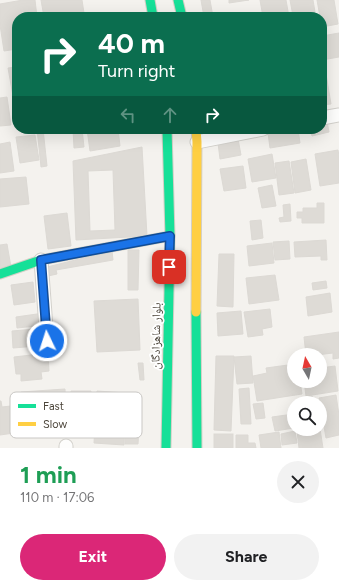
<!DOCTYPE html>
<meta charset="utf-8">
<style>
body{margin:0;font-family:Figtree,"Noto Naskh Arabic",sans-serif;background:#f2f2f2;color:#202124;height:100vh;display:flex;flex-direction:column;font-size:15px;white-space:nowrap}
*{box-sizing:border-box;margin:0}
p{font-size:13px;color:#757577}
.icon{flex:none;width:22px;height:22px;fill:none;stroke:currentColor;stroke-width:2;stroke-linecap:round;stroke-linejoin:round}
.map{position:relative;height:448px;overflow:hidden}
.drawer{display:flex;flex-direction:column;background:#fff;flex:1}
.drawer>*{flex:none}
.guide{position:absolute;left:12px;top:12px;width:315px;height:122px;border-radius:16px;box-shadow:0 4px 16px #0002;background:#0b6e4f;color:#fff;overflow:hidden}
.needle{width:26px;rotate:351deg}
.tools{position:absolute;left:287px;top:348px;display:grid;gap:8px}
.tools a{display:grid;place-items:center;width:40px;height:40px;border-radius:50%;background:#fff;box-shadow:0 4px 16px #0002;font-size:20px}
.pin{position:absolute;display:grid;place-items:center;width:34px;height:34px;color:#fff;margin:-17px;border-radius:8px;box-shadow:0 2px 6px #0006}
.me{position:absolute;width:44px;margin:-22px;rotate:356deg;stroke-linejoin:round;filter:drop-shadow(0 0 3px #0008)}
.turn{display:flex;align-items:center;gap:14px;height:84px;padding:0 20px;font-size:18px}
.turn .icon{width:52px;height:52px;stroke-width:2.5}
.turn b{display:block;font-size:28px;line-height:34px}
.lanes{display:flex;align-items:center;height:38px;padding:0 20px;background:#0003;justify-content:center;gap:20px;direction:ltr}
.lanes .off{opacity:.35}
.round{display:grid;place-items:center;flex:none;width:42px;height:42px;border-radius:21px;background:#f2f2f2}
.overview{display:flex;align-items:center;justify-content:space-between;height:68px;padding:0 20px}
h1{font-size:24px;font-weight:700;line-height:30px;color:#1e9e55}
.primary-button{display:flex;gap:8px;margin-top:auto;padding:8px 20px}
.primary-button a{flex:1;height:46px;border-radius:24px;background:#db2777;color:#fff;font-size:16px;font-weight:700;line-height:46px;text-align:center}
.primary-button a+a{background:#f2f2f2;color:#202124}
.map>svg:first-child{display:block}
.building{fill:#dedbd6;stroke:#dcd9d4;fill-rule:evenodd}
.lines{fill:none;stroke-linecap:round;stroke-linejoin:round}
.street-casing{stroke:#d2d0cb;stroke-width:15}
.fast-casing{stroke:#d3cfc5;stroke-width:11}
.slow-casing{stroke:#d3cfc5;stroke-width:11}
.street{stroke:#fdfdfc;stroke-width:13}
.fast{stroke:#16e098;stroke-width:9}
.slow{stroke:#ffcf43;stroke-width:9}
.route-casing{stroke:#114b97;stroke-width:10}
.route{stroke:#1a73e8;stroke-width:7}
.labels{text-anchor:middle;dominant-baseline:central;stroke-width:3.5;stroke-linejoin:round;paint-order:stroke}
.street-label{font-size:12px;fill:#4b4439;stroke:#fff}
.key{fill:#fff;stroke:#c9c7c4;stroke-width:1}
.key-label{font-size:11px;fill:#4b4439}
</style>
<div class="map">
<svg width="339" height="448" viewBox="0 0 339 448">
<rect width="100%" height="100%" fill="#f4f2ee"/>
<g class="building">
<polygon points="23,0 35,0 37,17 17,17 17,49 4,51 0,25 0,4"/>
<polygon points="41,0 82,0 84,13 52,17 44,17"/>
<polygon points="201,0 210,0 213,17 204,17"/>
<polygon points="229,0 249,0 229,3"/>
<polygon points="260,0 286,0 289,17 263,17"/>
<polygon points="290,0 313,0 315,12 293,16"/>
<polygon points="317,0 334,0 338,24 322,27 322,17 320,17"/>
<polygon points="339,33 339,57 322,60 322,36"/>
<polygon points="17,67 17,95 13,96 8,68"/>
<polygon points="322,74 326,74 331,104 322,105"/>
<polygon points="7,97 11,125 0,126 0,98"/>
<polygon points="327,121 329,132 312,136 310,129 322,129 322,122"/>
<polygon points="37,129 43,129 47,166 41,167"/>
<polygon points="73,129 82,129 84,147 74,148"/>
<polygon points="87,129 118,129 120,146 90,151"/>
<polygon points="293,129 298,129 300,143 270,148 268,133"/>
<polygon points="35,135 39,160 20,163 16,137"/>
<polygon points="238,139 241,155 220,159 218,143"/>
<polygon points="10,142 14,171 0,173 0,144"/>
<path d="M142,147L147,236L76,240L73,161ZM113,170L115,230L90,231L88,171Z"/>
<polygon points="338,150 339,156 339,183 320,186 315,154"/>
<polygon points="272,154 276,178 252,182 248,159"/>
<polygon points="306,159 311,190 295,193 291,162"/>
<polygon points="289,161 294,193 279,195 275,163"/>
<polygon points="243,166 246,188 224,191 220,169"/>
<polygon points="26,177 29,204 0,207 0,179"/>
<polygon points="272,185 276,206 262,208 258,188"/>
<polygon points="317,203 324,203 324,223 302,223 302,218 297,218 297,212 303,212 303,208 317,208"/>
<polygon points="290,204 291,221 280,222 279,218 284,217 283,205"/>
<polygon points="67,213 71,246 48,249 44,216"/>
<polygon points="261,220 263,238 252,240 250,221"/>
<polygon points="326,240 327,260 321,260 321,256 295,257 294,242"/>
<polygon points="289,241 290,259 275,260 273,242"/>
<polygon points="272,243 274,263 249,266 247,246"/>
<polygon points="7,244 11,267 0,269 0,245"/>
<polygon points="128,250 139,250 138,290 128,290"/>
<polygon points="112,251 113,260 56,270 57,274 48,276 47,267"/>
<polygon points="219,254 234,254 233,307 217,306"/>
<polygon points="275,275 279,300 249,304 246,278"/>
<polygon points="326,281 327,288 313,290 312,283"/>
<polygon points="33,282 35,302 14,305 11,285"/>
<polygon points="330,293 332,312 308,316 306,297"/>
<polygon points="138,299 140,350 97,352 94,301"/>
<polygon points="270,309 272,327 262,329 263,335 248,337 244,312"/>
<polygon points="241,311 243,334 218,336 217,313"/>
<polygon points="44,313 45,325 17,328 16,317"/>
<polygon points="35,329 37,346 13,348 12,331"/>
<polygon points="339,332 339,358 333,359 333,353 316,355 306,355 304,337"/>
<polygon points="48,353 49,371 41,372 42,379 21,381 21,374 16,374 14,357"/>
<polygon points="216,356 234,356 231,431 214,430"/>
<polygon points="251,356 253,383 237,384 234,357"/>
<polygon points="138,363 143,363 144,380 140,380"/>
<polygon points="288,365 289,371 294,370 294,381 300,381 302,394 257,401 253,376 267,373 266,368"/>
<polygon points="335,366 338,391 306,396 304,381 320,381 320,368"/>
<polygon points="249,388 251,424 241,424 239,389"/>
<polygon points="65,389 66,427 23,432 21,392"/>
<polygon points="71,391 91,391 90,427 70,426"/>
<polygon points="97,391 126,393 124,445 94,443"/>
<polygon points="336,395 339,415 339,435 326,438 319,398"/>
<polygon points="312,396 313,403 298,403 298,399"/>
<polygon points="0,401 1,401 2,407 11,406 14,433 0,435"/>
<polygon points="263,403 265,418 256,419 253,404"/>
<polygon points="127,409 140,410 138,444 125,444"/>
<polygon points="294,414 294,428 275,431 272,417"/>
<polygon points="313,429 320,429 323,448 299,448 297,431"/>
<polygon points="295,431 297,443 282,445 281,434"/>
<polygon points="279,432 281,448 261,448 259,435"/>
<rect x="214" y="434" width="19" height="14"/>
<polygon points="236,435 248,435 248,443 255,443 256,448 236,448"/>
</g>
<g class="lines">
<defs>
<g id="street">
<polyline points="322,118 339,115"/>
<polyline points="197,142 263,129"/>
<polyline points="41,260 47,341"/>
<polyline points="66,446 66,448"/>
</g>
<g id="fast">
<polyline points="150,0 153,17"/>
<polyline points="178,0 182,17"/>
<polyline points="0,274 41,260 170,236"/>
<polyline points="196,312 197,448"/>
<polyline points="166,448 170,236 167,129"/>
</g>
<polyline id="slow" points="196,129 197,142 196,312"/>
</defs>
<use href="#street" class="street-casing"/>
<use href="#fast" class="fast-casing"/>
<use href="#slow" class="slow-casing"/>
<use href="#street" class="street"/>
<use href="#fast" class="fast"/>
<use href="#slow" class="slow"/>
</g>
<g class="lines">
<defs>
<polyline id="route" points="47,341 41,260 170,236 169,267"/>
</defs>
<use href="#route" class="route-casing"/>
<use href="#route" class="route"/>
</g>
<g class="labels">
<g class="street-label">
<text transform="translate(156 336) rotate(-89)">بلوار شاهزادگان</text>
</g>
</g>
<rect x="10" y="392" width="132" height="46" rx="6" class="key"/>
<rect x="18" y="404" width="18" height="4" fill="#16e098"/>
<rect x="18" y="422" width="18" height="4" fill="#ffcf43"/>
<g class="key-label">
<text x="43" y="410">Fast</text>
<text x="43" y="428">Slow</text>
</g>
</svg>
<div class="tools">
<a><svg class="needle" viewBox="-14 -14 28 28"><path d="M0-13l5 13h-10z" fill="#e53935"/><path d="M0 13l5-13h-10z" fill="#757577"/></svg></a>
<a><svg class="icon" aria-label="search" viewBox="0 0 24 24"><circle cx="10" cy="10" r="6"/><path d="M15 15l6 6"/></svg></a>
</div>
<div class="pin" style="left:169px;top:267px;background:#d93025"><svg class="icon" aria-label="arrive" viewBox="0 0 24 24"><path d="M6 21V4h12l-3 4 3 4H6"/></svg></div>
<svg class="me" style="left:47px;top:341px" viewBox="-20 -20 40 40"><circle r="17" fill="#1a73e8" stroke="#fff" stroke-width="3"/><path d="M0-11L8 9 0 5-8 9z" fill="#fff"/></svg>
<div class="guide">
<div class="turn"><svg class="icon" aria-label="right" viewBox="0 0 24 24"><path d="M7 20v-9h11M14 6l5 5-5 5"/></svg><div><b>40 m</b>Turn right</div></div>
<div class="lanes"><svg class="icon off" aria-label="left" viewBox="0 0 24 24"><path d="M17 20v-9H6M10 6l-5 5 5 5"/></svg><svg class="icon off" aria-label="ahead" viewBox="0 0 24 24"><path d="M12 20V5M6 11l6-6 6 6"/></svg><svg class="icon" aria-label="right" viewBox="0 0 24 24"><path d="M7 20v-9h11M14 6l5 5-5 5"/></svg></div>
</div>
</div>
<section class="drawer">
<div class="overview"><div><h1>1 min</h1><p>110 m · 17:06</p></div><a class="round"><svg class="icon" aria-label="close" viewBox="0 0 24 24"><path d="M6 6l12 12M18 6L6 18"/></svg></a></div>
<div class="primary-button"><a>Exit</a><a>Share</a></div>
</section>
